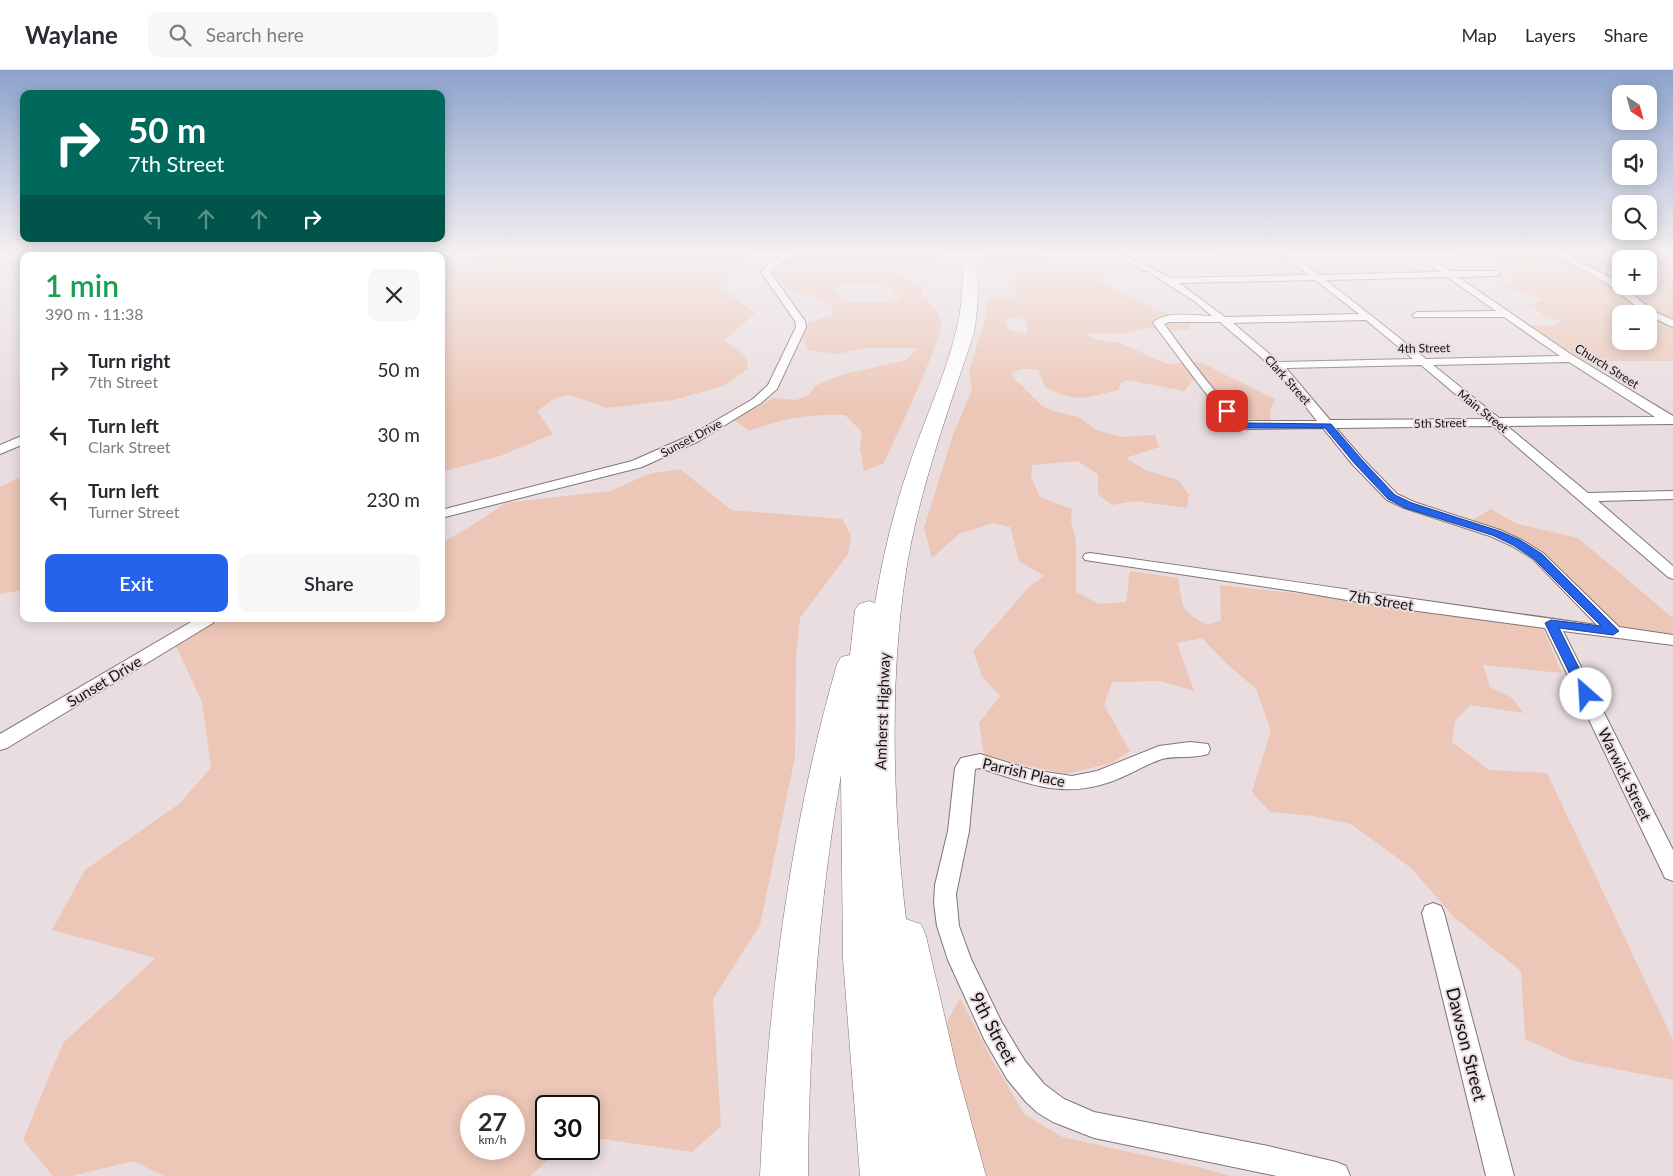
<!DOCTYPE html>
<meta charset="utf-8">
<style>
body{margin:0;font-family:Lato,sans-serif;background:#f7f7f7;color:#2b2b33;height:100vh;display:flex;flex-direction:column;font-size:19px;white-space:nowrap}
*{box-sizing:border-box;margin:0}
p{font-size:16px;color:#7c7c81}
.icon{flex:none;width:28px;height:28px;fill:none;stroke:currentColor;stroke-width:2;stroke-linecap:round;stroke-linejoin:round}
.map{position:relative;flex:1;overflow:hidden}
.drawer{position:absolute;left:20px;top:182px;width:425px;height:370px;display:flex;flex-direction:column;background:#fff;border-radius:10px;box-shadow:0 2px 12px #0003}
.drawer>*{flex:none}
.guide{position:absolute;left:20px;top:20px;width:425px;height:152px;border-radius:10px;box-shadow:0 2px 12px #0003;background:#00695c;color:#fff;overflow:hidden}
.needle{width:32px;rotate:144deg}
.controls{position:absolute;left:1612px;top:15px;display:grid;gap:10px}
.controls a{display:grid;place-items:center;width:45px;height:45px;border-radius:10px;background:#fff;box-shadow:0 2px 12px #0003;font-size:25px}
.speed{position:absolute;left:460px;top:1025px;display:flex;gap:10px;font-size:25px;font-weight:700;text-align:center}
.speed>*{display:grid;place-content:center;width:65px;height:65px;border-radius:50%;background:#fff;box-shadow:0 2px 12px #0003;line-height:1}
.speed small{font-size:12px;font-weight:400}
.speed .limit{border:2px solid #111;border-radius:8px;background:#fff;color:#111}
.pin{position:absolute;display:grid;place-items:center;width:42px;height:42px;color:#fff;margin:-21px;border-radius:10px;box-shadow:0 2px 8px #0006}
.me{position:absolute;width:55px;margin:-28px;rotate:334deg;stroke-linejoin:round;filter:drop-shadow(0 0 4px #0008)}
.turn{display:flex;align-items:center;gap:18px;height:105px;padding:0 25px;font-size:22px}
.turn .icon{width:65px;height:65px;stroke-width:2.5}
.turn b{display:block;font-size:35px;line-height:42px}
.lanes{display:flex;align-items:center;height:48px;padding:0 25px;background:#0003;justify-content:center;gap:25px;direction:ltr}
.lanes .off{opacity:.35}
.round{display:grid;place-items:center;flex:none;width:52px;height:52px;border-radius:10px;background:#f7f7f7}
.summary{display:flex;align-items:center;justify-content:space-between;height:85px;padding:0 25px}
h1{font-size:30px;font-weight:600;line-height:38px;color:#1e9e55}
.cta{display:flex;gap:10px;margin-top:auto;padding:10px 25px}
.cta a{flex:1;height:58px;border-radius:10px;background:#2563eb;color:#fff;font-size:20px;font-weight:600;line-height:58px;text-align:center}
.cta a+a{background:#f7f7f7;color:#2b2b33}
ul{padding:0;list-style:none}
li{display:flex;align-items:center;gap:15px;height:65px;padding:0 25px}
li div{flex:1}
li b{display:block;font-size:19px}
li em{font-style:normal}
header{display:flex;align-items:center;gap:30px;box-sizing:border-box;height:70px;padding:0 25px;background:#fff;border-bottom:1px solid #e1e1e2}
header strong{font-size:24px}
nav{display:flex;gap:28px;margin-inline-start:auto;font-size:18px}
.search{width:350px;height:45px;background:#f7f7f7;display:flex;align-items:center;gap:12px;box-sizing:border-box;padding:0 18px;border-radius:10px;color:#7c7c81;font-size:19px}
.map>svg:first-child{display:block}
.green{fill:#ecc6b6;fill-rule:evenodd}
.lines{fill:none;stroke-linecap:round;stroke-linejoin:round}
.street-casing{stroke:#807577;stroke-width:2}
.highway-casing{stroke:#807577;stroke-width:1}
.street{fill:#fff;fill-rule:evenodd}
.highway{fill:#fff;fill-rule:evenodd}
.route{fill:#2563eb;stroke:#184099}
.labels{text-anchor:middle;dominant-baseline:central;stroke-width:4;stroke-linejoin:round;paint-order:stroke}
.far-street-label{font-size:12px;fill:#161212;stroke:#e9dddf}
.street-label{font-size:15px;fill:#161212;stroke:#e9dddf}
.near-street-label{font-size:18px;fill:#161212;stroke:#e9dddf}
</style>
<header>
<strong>Waylane</strong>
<div class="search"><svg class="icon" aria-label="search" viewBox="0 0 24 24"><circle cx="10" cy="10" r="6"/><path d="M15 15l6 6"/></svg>Search here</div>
<nav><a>Map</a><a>Layers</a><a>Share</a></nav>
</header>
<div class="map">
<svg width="1673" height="1106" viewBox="0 0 1673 1106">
<rect width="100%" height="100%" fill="#e9dddf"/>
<g class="green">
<polygon points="485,185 754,185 732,200 718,214 755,244 724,270 747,288 748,299 723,316 673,330 607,338 570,325 555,328 537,341 553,364 500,386 441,402 441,199"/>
<path d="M800,185H948L950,189L897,199L900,206L922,216V224C931,233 938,241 941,253C943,268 893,373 884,393L864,401L860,378L862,362L845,345C807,344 784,348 749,361L734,350L773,328L796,330L809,325L815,316L841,305L906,290L917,278H865L838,284L808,280L803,268L807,253L833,245V238L822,229L786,219L773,204L781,193ZM882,212L900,227L898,230C888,232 856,233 847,231C840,229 837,222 835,216Z"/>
<path d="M982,185H1036L1045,190L1058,191H1091L1104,205L1101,210L1104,215C1133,228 1161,243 1191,253L1189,259L1172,261L1147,258L1123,264H1083L1099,270L1120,273L1167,294L1198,292L1206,294L1217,301L1275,329L1270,340L1271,353L1238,346L1213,317L1193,310L1184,321L1127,310L1121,313L1118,320C1084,328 1078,334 1045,317L1038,299H1020L1011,305L1042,336L1056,342L1079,347L1096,360L1121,367L1155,365L1159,377L1126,388L1145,400L1178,410L1189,425L1187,438L1136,431L1112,435L1098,424V404L1077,391L1032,395L1031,407L1040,427L1072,439L1071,452L1076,470V522L1099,534L1126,532L1130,501L1178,508C1183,538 1180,540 1207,555L1221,550L1220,515L1320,526L1542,557L1562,603L1483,595L1490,617L1511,627L1524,643L1470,635L1455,651L1452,672L1489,700L1547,703L1673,970V1010L1574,991L1525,969L1521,901L1456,849L1411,798L1351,754L1314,746L1270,742L1252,722L1271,661L1256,619L1227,594L1202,568L1177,573L1194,621L1160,611L1112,612L1104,635L1130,681L1112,693L1066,704L1018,694L984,684L979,653L1000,626L982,606L973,581L1030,516L1044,506L1019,491L1010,457L993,453L959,464L932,488L924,458L953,365L972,320L969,301L984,253L987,228L1015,227L1016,209L1008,200L986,196ZM1022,246L1027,254V264L1009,260L1006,250Z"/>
<polygon points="1212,185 1281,185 1292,193"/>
<polygon points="1446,185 1555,185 1600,207 1645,244 1621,244 1621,271 1649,271 1649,246 1673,257 1673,291 1582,291 1526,255 1555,256 1560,251 1545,246 1536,239 1536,237 1529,235 1544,229 1499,216 1517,210 1499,206 1510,205 1512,202 1487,188"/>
<path d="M1564,185H1673V252L1663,248ZM1621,189H1649V216H1621Z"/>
<path d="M680,399L731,440L842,449L851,465L848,484L800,548L796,587L795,687L760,855L713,929L721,1056L692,1082L589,1067V1036H546V1079H560L530,1106H164L133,1091L72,1106H53L23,1070L63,973L156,888L52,860L85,800L179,734L211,698L202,632L175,574L217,549H441V473L468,458L506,433L610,421L649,404ZM471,1036H514V1079H471Z"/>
<polygon points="24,405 24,520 0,524 0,417"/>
<polygon points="1491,439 1517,454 1578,468 1673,548 1673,565 1620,557 1584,526 1546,485 1513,465 1473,450"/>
<polygon points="960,928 991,988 1025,1045 1062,1067 1202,1098 1230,1106 982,1106 966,1056 947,952"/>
</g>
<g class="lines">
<defs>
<g id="street">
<rect x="129" y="185" width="8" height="1"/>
<polygon points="785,185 795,185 776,196 770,202 805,251 806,257 777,319 761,333 699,371 642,397 441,448 441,440 632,391 691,365 753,329 768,315 796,257 795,251 761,202 770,192"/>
<path d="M1115,185H1125L1171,208L1308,205L1283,185H1292L1319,205L1440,202L1427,193L1426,191L1430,188L1451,201H1499V205L1496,206L1458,207L1569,283L1673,346V354L1507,356L1588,423L1673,421V429L1598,431L1673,496V509L1668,507L1493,356L1336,358L1363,389L1397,424L1414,432L1500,460L1522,470L1543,483L1619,557L1673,565V575L1563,561L1673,780V811L1665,808L1545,558L1388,537L1294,521L1085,490L1083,487L1085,484L1090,483C1259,506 1428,532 1597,555L1533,489L1512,476L1490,466L1404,438L1387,430L1353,395L1323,358L1246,359L1232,354L1204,321L1153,253C1165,240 1196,246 1212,246L1194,231L1150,203ZM1447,207L1496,241L1417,242L1412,245L1414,247H1504L1560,286L1426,289L1326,210ZM1315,210L1359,244L1225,247L1179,213ZM1366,250L1413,289L1279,292L1233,253ZM1169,252H1220L1278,302L1317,351H1248C1227,343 1180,275 1164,254ZM1569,292L1655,347L1499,348L1433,295ZM1421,295L1485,349L1330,350L1286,298Z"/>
<polygon points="1557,185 1567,185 1613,209 1655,242 1673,250 1673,257 1649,246 1649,244 1646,244 1607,213"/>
<polygon points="24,365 24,374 0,384 0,375"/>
<polygon points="196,549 215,549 213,553 7,678 0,680 0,664"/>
<path d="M1190,672L1208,674L1210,679L1208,684C1193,689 1177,685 1162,689C1144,695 1128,706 1110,712C1062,729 1026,713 980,698L975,699L969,761L956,824L959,856L971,889L1002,953L1025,991L1044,1014L1064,1029L1094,1042L1268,1076L1336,1092L1346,1096L1350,1106H1277L1094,1068L1053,1052L1038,1043L1026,1032L1007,1009L985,971L948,890L937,856L934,833L935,815L948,761L955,698L961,688L980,684L1032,700L1072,706L1097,701L1159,676Z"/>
<polygon points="1433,833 1441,836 1444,843 1514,1106 1486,1106 1422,843 1425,836"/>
</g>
<path id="highway" d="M961,185H975C980,211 978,237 974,263C951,332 926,401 911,473C888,590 892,730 906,849L921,854L926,866L957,1000L986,1106H860L843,889L841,705C818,837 809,972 808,1106H760C768,933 789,761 837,594L841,587L850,585L855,540L859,534L869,531L875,533C883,485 894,439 910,393C932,326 971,258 961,185Z"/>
</defs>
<use href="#street" class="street-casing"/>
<use href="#highway" class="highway-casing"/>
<use href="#street" class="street"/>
<use href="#highway" class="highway"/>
</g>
<linearGradient id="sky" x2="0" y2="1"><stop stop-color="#8ca2cc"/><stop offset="0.54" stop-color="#f5f0f1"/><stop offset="1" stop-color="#f5f0f1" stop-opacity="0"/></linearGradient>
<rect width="1673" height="340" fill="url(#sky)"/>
<polygon class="route" points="1224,339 1230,339 1239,350 1247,353 1331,354 1362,390 1395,425 1412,433 1499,461 1520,470 1542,484 1619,561 1613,565 1559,558 1592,624 1590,627 1581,627 1545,553 1551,550 1601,556 1534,489 1513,475 1492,465 1405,438 1388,429 1355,394 1325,358 1246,358 1233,353 1223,341"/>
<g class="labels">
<g class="far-street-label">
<text transform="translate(1424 278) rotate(-1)">4th Street</text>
<text transform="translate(1607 296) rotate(32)">Church Street</text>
<text transform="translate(1288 310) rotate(48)">Clark Street</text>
<text transform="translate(1483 341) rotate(39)">Main Street</text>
<text transform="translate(1440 353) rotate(-1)">5th Street</text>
<text transform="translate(691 368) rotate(-28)">Sunset Drive</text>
</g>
<g class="street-label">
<text transform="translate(1381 530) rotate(9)">7th Street</text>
<text transform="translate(104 611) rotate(-31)">Sunset Drive</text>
<text transform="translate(882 641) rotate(-88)">Amherst Highway</text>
<text transform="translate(1024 702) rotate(13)">Parrish Place</text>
<text transform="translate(1625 704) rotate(64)">Warwick Street</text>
</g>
<g class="near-street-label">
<text transform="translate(994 958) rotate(62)">9th Street</text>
<text transform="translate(1467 974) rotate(76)">Dawson Street</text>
</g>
</g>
</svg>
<div class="controls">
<a><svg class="needle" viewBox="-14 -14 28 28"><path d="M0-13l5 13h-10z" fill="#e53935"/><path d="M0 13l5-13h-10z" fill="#7c7c81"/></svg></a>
<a><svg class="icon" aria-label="sound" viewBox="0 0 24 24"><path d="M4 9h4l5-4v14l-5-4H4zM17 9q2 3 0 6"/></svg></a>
<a><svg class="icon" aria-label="search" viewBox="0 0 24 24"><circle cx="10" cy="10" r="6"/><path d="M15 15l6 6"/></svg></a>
<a>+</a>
<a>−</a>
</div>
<div class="speed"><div>27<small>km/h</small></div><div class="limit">30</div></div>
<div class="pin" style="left:1227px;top:341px;background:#d93025"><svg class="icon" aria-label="arrive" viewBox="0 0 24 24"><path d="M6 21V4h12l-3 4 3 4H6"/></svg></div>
<svg class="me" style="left:1586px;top:624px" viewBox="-20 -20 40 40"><circle r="19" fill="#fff"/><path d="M0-13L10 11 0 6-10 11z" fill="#2563eb"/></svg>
<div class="guide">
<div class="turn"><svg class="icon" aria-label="right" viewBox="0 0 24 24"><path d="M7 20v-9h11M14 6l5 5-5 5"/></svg><div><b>50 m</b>7th Street</div></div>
<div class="lanes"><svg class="icon off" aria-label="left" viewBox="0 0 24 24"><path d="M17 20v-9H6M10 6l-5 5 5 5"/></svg><svg class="icon off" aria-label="ahead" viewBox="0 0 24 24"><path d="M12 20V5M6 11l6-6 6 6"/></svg><svg class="icon off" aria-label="ahead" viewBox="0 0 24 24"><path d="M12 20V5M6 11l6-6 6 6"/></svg><svg class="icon" aria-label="right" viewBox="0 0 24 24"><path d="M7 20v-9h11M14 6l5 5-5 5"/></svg></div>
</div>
<section class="drawer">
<div class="summary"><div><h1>1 min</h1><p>390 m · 11:38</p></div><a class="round"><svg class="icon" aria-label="close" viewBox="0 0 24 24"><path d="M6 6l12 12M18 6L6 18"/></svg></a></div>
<ul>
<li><svg class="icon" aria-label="right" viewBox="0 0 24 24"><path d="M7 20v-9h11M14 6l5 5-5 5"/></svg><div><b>Turn right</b><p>7th Street</p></div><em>50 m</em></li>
<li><svg class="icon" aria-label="left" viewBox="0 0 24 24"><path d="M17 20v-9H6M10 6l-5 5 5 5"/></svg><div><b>Turn left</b><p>Clark Street</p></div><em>30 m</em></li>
<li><svg class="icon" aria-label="left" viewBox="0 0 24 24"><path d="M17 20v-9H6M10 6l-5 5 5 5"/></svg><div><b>Turn left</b><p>Turner Street</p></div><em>230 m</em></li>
</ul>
<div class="cta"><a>Exit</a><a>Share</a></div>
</section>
</div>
